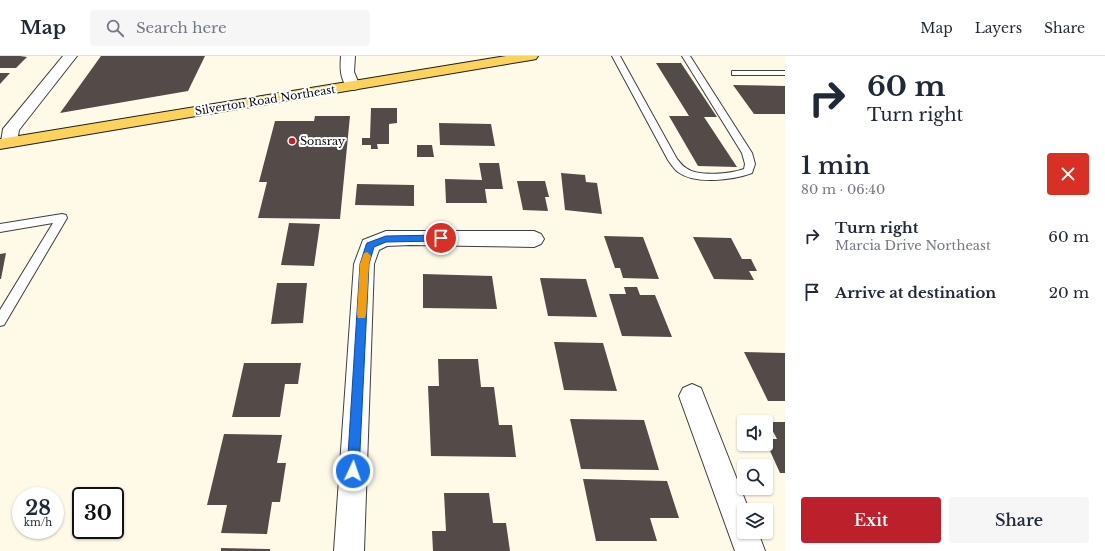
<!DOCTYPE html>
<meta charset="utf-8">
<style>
body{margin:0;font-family:"Libre Baskerville",serif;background:#f6f6f7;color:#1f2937;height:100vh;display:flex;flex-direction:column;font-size:15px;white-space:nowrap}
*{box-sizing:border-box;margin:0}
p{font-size:13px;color:#747a83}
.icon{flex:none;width:22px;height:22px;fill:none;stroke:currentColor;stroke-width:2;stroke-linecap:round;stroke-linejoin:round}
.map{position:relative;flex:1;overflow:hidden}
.side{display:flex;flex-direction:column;background:#fff;width:320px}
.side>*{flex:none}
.banner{background:#fff;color:#1f2937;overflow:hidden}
.fabs{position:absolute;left:737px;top:359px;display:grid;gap:8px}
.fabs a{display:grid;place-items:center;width:36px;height:36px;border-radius:4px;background:#fff;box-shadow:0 1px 3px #0004;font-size:20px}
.speed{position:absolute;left:12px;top:431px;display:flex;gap:8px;font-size:20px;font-weight:700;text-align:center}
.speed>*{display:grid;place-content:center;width:52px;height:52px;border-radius:50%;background:#fff;box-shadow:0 1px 3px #0004;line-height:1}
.speed small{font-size:10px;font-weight:400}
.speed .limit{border:2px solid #111;border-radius:6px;background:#fff;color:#111}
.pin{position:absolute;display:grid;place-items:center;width:34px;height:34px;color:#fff;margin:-17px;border:2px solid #fff;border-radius:50%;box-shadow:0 1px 4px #0007}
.me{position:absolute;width:44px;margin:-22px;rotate:3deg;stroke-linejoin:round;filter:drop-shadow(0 0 3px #0008)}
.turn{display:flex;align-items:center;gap:14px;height:84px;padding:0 16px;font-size:18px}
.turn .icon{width:52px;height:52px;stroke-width:2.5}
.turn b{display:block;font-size:28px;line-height:34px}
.round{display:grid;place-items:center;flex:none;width:42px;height:42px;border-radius:4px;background:#f6f6f7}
.headline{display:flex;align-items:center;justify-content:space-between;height:68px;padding:0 16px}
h1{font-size:24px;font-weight:600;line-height:30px}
.primary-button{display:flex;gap:8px;margin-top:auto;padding:8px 16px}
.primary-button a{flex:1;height:46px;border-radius:4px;background:#bc212b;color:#fff;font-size:16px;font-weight:600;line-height:46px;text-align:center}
.primary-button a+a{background:#f6f6f7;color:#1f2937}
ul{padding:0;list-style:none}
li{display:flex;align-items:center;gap:12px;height:56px;padding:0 16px}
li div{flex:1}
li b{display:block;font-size:15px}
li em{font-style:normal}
header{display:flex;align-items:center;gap:24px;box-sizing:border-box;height:56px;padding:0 20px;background:#fff;border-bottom:1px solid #e0e1e3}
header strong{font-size:19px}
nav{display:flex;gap:22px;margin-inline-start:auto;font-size:14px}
.search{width:280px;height:36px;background:#f6f6f7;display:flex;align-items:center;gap:10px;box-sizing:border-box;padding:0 14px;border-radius:4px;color:#747a83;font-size:15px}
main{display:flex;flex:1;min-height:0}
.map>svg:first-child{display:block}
.building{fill:#534b47}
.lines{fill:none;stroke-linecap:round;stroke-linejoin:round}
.lane-casing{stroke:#3e3e3e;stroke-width:2}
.street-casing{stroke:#3e3e3e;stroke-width:2}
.primary-casing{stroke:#1c1c1c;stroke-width:2}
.lane{fill:#fff;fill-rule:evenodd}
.street{fill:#fff;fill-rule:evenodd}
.primary{fill:#fbd25c;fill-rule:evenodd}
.route{fill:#1a73e8;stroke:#114b97}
.slow{fill:#f59e0b}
.poi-dot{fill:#bc212b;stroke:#fff;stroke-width:1.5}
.labels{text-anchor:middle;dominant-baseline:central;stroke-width:4;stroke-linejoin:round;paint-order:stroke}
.far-street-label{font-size:11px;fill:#0b0b0b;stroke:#fff}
.far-poi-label{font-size:11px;fill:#0b0b0b;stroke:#fff;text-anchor:start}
</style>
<header>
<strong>Map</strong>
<div class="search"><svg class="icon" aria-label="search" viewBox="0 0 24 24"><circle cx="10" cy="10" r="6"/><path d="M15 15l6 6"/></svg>Search here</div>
<nav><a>Map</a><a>Layers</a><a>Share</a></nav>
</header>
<main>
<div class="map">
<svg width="785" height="495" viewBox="0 0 785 495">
<rect width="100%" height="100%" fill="#fffae8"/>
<g class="building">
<polygon points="0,0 20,0 27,1 16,12 0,12"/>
<polygon points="101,0 205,0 188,35 60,57"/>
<polygon points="656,7 681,7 717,61 704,61 737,111 698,110 669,60 689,60"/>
<polygon points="0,17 10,17 0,28"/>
<polygon points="733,29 785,30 785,58 754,58"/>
<polygon points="371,52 397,52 397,67 389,68 389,88 377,88 378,93 371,93 371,89 362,89 362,82 370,82"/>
<polygon points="315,60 350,60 340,163 258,162 267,126 259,126 275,65 314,65"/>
<polygon points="439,67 491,68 495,90 440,89"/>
<polygon points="417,89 432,89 434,101 417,101"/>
<polygon points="479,107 499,107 503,133 485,133 487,147 446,147 445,123 482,124"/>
<polygon points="561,117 585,119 586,126 597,127 602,158 565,154"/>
<polygon points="517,125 545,125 549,141 545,141 548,155 523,154"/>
<polygon points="357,128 414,129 414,150 355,149"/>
<polygon points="289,167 320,168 314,210 281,209"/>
<polygon points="604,180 643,181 659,223 623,222 620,212 615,212"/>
<polygon points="693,181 731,182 742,203 751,203 757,215 749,215 754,224 714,223"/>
<polygon points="6,197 1,223 0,223 0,198"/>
<polygon points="423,218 492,220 497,253 423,252"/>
<polygon points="540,222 586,223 597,261 548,260"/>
<polygon points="277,227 307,227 303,267 271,268"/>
<polygon points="624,231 637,231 640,239 655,239 672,281 622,280 609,238 626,238"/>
<polygon points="554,286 603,287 617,335 564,334"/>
<polygon points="744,296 785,297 785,345 768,345"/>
<polygon points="438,303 478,303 481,331 494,331 499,369 512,369 516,401 431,400 428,330 439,330"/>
<polygon points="244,307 301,307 298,328 285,328 280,361 232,361"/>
<polygon points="570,363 644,364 659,414 581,413"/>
<polygon points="768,366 785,366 785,417 780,417 766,386 766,383 777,383"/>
<polygon points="224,378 282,379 277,407 286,407 280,446 272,446 267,478 221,477 227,449 207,449"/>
<polygon points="583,423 667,425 679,462 650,462 657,485 596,485"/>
<polygon points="444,437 489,437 493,467 506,467 510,495 433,495 432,475 446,475"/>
<polygon points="221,492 270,493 270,495 221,495"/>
</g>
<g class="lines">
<defs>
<g id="lane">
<path d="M612,0H620L677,103C680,106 682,110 686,112C698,121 730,118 744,113L745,108L742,97L682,0H690L752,97L755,108L752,117C733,124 695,129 678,116C674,113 671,108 668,104Z"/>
<rect x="732" y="15" width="53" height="4"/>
<polygon points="62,158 66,159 67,162 4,269 0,270 0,254 53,167 0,176 0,168"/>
</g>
<g id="street">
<polygon points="63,0 77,0 19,74 17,86 15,90 9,91 3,90 1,86 3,73"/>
<path d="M341,0H355L354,16L360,30L358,33L353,34L348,33C340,22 340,13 341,0Z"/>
<polygon points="386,175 534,175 541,178 544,183 541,188 534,191 410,189 387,190 379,194 374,208 364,495 334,495 354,208 363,184"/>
<polygon points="692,328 701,332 749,454 744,454 744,476 758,476 765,495 735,495 679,340 683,332"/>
</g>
<polygon id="primary" points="506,0 538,0 536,3 531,4 0,93 0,83"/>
</defs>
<use href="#lane" class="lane-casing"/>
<use href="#street" class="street-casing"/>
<use href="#primary" class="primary-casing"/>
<use href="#lane" class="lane"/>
<use href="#street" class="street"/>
<use href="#primary" class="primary"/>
</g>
<polygon class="route" points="441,179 445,182 441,185 386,186 374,191 369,208 359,415 357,419 353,421 349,419 347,415 360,208 366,189 367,187 386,180"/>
<polygon class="slow" points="367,196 371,200 369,208 366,259 365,262 358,262 357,259 360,208 364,197"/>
<circle class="poi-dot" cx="292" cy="85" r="4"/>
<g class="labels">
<g class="far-street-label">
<text transform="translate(265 44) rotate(-9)">Silverton Road Northeast</text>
</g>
<g class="far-poi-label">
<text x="300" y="85">Sonsray</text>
</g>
</g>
</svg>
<div class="fabs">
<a><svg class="icon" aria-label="sound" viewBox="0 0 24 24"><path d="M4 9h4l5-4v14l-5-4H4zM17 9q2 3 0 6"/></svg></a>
<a><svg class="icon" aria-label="search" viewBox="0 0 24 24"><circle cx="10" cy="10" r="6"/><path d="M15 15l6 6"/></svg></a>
<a><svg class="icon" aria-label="layers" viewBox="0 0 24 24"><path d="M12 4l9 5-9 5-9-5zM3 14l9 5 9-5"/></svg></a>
</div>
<div class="speed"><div>28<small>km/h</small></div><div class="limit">30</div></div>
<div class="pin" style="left:441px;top:182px;background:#d93025"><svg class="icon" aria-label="arrive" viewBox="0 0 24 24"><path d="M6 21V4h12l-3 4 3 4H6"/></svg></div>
<svg class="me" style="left:353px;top:415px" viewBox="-20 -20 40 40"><circle r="17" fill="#1a73e8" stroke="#fff" stroke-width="3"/><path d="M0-11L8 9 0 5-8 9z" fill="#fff"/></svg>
</div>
<section class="side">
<div class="banner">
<div class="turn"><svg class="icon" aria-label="right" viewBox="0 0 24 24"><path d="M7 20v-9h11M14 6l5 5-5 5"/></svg><div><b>60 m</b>Turn right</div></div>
</div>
<div class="headline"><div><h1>1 min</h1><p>80 m · 06:40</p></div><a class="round" style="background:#d93025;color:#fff"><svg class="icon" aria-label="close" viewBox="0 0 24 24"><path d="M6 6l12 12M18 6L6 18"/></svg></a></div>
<ul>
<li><svg class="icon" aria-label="right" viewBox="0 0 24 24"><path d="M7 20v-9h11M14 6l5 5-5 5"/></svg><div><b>Turn right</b><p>Marcia Drive Northeast</p></div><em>60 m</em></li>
<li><svg class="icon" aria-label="arrive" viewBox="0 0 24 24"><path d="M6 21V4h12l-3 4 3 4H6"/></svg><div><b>Arrive at destination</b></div><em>20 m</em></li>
</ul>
<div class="primary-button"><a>Exit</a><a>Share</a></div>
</section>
</main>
